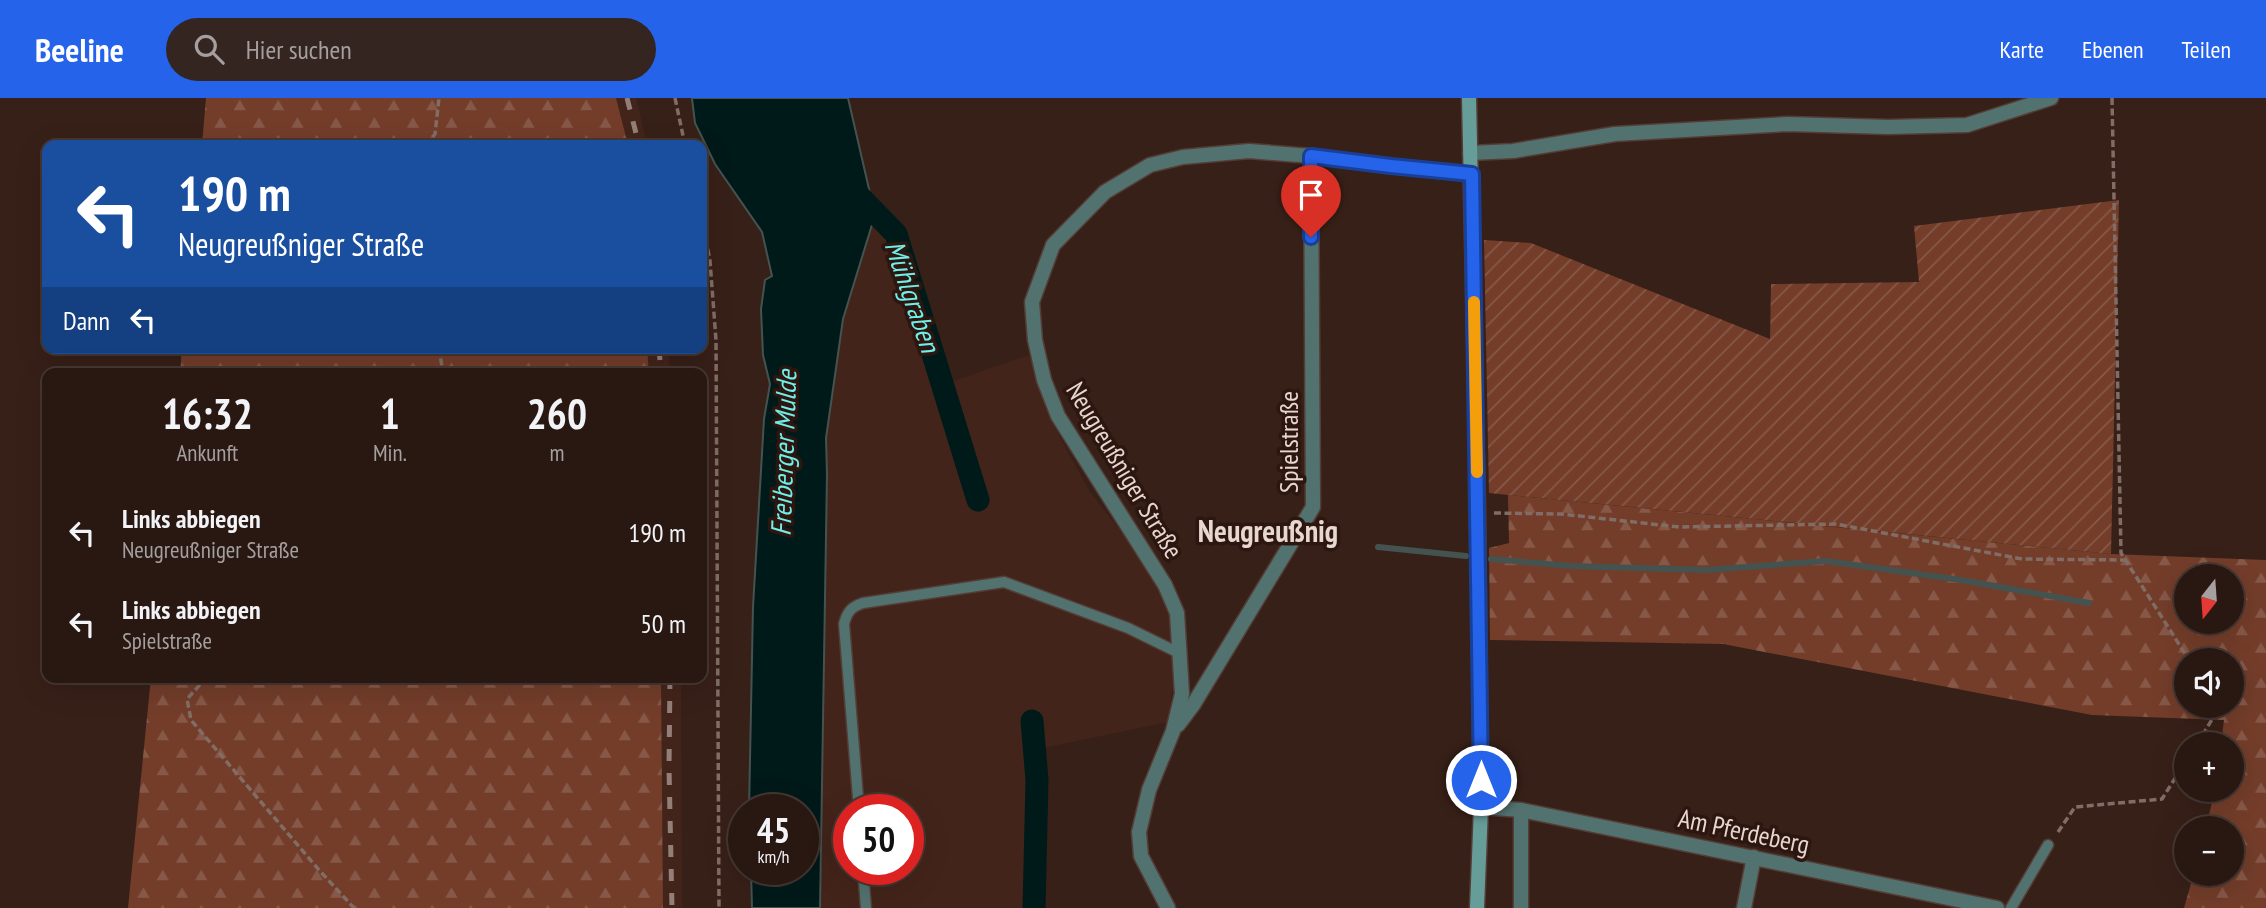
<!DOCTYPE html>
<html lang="de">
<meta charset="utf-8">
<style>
body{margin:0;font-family:"PT Sans Narrow",sans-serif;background:#352520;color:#f1f3f6;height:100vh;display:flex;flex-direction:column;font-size:26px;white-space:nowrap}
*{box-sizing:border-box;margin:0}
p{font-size:23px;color:#a5a09f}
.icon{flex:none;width:38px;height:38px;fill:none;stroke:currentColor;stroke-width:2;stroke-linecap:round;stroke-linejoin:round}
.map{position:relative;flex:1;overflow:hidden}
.drawer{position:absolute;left:42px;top:270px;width:665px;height:315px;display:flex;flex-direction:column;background:#291812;border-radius:14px;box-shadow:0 7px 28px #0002,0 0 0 2px #453732}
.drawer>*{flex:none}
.hud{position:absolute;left:42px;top:42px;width:665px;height:214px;border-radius:14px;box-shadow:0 7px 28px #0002,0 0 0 2px #453732;background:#1a4fa0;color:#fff;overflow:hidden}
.needle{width:46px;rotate:197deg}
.fabs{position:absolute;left:2174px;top:466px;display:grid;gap:14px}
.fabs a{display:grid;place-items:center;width:70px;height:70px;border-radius:50%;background:#291812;box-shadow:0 7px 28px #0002,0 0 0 2px #453732;font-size:35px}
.speed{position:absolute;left:728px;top:696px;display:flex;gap:14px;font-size:35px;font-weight:700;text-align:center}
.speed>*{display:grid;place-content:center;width:91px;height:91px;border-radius:50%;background:#291812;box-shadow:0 7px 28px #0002,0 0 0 2px #453732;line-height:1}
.speed small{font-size:18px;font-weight:400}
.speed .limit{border:10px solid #d22;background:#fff;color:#111}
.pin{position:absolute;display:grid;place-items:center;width:60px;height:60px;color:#fff;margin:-72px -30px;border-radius:50% 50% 50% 0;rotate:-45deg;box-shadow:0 0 7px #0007}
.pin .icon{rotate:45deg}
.me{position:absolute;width:77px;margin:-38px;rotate:0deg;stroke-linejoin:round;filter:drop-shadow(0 0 5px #0008)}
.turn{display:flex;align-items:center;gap:24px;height:147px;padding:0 21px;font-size:32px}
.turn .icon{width:91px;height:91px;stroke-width:2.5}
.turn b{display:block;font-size:49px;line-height:60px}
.then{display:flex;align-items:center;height:66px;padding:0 21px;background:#0003;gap:14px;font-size:26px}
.eta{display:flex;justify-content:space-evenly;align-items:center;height:119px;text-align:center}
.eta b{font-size:42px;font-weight:700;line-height:49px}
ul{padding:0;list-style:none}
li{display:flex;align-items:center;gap:21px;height:91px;padding:0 21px}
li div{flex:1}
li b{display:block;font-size:26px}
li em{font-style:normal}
header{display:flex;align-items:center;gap:42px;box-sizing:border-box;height:98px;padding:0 35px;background:#2563eb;color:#fff}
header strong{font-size:33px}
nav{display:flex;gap:38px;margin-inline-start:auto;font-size:24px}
.search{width:490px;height:63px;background:#352520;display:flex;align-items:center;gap:18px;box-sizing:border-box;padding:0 24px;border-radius:38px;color:#a5a09f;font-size:26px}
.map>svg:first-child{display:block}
.built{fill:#43241a;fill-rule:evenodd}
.forest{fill:url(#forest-firs);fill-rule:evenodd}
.garden{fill:url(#garden-furrows)}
.water{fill:#001a19;stroke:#455350;stroke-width:2}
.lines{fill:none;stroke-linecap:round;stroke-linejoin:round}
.stream{stroke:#455350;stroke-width:6}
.canal{stroke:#001a19;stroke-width:23}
.lane-casing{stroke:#533d36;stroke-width:13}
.street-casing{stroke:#533d36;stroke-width:17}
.secondary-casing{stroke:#533d36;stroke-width:17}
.path{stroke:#816d65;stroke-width:3.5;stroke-dasharray:7 3.5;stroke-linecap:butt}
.lane{stroke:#527270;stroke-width:10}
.street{stroke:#527270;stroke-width:14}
.secondary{stroke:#679d99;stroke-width:14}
.rail{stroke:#937f78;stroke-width:5;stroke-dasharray:12 12;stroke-linecap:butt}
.route-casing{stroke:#184099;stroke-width:18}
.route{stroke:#2563eb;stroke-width:12}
.slow{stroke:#f59e0b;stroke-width:12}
.labels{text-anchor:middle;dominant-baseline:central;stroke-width:7;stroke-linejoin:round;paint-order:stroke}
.street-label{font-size:26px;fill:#e7d7d1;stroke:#2d160f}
.water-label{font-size:28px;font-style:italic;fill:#70efe9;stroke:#2d160f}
.quarter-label{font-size:30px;font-weight:bold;fill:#e7d7d1;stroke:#2d160f}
</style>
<header>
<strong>Beeline</strong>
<div class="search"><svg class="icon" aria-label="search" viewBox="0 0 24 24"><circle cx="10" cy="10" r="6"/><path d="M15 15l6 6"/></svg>Hier suchen</div>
<nav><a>Karte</a><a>Ebenen</a><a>Teilen</a></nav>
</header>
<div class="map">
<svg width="2266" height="810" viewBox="0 0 2266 810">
<defs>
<pattern id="forest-firs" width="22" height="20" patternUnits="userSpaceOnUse" patternTransform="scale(1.75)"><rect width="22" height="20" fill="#733d2a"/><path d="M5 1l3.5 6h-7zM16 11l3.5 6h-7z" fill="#875848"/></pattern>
<pattern id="garden-furrows" width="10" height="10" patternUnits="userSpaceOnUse" patternTransform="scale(1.75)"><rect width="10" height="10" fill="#733d2a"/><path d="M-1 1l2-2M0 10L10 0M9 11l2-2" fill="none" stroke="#875848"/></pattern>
</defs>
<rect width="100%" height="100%" fill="#372018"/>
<g class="built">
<polygon points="616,0 636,0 647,47 628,47"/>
<path d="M874,123L893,140L936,289L1029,257L1051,323L1090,394L1130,445L1159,487L1171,518L1173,588L1168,624L1024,654L1027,687V810H820L827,376L826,340L843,221ZM849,712H908V772H849Z"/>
<polygon points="647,250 668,250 670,275 649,275"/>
<polygon points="661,579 681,579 682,810 663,810"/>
</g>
<g class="forest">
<polygon points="206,0 616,0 628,47 202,47"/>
<polygon points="182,250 647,250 649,275 180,275"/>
<path d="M1508,397L2111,456L2266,462V810H2184L2194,775H2231V730H2206L2215,691H2231V646H2221L2224,622L2092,617L1723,546L1490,542L1489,450L1509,445ZM2186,478H2231V523H2186ZM2186,562H2231V607H2186Z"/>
<polygon points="151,579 661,579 663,810 128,810"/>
</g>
<polygon class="garden" points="2119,102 2111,456 1489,395 1484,142 1531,145 1770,241 1771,186 1919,184 1914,128"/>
<polygon class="water" points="692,0 848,0 875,117 843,221 826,340 827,376 820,810 752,810 751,772 803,772 803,712 749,712 753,509 764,321 770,286 763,257 761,211 765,182 772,178 762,134 715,66 695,25"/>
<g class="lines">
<g class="stream">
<polyline points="1378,449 1466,458"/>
<polyline points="1491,461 1571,468 1706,472 1826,463 1961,482 2089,505"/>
</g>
<g class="canal">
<polyline points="857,96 896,136 978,402"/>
<polyline points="1032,623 1037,682 1034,810"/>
</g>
<defs>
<g id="lane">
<path d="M859,712L844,526C847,514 851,509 863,505L1004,484L1128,530L1181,556"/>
<polyline points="863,772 866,810"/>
<polyline points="2011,810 2048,747"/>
</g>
<g id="street">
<polyline points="1470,55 1513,53 1615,36 1788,26 1888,29 1967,27 2051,0"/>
<polyline points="1178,627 1193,607 1313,409 1311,58"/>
<polyline points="1481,709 1521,712 1997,810"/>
<polyline points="1168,810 1141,758 1139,734 1149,692 1173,633 1182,596 1177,515 1165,487 1058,318 1044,282 1035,242 1032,204 1053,147 1105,94 1150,67 1183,59 1249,53 1311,58 1390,68 1472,76"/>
<polyline points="1521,810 1521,712"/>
<polyline points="1744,810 1754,759"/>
</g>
<polyline id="secondary" points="1469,0 1478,415 1481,709 1477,810"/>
</defs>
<use href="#lane" class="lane-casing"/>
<use href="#street" class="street-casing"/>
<use href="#secondary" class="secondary-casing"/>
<g class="path">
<polyline points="675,0 685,47"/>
<polyline points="2112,0 2121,455 2189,562"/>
<polyline points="426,47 435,36 439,0"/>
<polyline points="702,120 710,163 716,242 719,810"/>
<polyline points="439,250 443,275"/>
<polyline points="1494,415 1561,416 1679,429 1836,426 2022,461 2125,462"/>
<polyline points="207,579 187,601 191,622 319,772 354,810"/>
<polyline points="2197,646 2219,610 2217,607"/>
<polyline points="2058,734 2075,709 2162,701 2186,663"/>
</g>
<use href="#lane" class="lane"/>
<use href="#street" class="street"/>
<use href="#secondary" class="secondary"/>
<g class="rail">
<polyline points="627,0 639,47"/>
<polyline points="659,250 661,275"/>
<polyline points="670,579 669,670 672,810"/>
</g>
</g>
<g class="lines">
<defs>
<polyline id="route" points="1311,139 1311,58 1391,68 1472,76 1481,682"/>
</defs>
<use href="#route" class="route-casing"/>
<use href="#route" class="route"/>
<polyline class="slow" points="1474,204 1477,374"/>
</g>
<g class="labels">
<g class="street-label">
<text transform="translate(1288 344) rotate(-90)">Spielstraße</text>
<text transform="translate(1125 372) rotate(59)">Neugreußniger Straße</text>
<text transform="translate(1744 733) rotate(12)">Am Pferdeberg</text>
</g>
<g class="water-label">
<text transform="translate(913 198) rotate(71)">Mühlgraben</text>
<text transform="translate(783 355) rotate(-88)">Freiberger Mulde</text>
</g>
<g class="quarter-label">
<text x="1268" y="432">Neugreußnig</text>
</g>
</g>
</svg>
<div class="fabs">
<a><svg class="needle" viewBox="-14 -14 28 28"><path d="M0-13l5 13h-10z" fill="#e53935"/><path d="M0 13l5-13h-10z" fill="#a5a09f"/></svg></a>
<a><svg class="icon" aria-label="sound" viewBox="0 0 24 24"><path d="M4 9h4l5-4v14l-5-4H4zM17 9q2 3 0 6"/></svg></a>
<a>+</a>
<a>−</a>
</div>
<div class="speed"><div>45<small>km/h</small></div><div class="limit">50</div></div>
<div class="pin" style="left:1311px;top:139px;background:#d93025"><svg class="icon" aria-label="arrive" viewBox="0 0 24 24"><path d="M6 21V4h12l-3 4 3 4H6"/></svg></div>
<svg class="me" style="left:1481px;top:682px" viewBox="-20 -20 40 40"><circle r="17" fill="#2563eb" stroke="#fff" stroke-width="3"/><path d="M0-11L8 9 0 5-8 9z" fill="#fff"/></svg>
<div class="hud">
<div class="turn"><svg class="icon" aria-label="left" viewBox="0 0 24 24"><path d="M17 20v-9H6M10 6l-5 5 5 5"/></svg><div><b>190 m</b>Neugreußniger Straße</div></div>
<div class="then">Dann<svg class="icon" aria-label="left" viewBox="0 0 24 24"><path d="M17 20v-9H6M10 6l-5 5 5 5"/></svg></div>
</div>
<section class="drawer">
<div class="eta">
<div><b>16:32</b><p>Ankunft</p></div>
<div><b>1</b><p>Min.</p></div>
<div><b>260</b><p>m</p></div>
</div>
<ul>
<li><svg class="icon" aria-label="left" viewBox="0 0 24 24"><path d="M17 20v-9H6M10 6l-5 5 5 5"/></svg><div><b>Links abbiegen</b><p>Neugreußniger Straße</p></div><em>190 m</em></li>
<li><svg class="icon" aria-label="left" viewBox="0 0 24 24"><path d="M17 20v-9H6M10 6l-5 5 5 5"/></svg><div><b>Links abbiegen</b><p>Spielstraße</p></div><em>50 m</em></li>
</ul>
</section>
</div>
